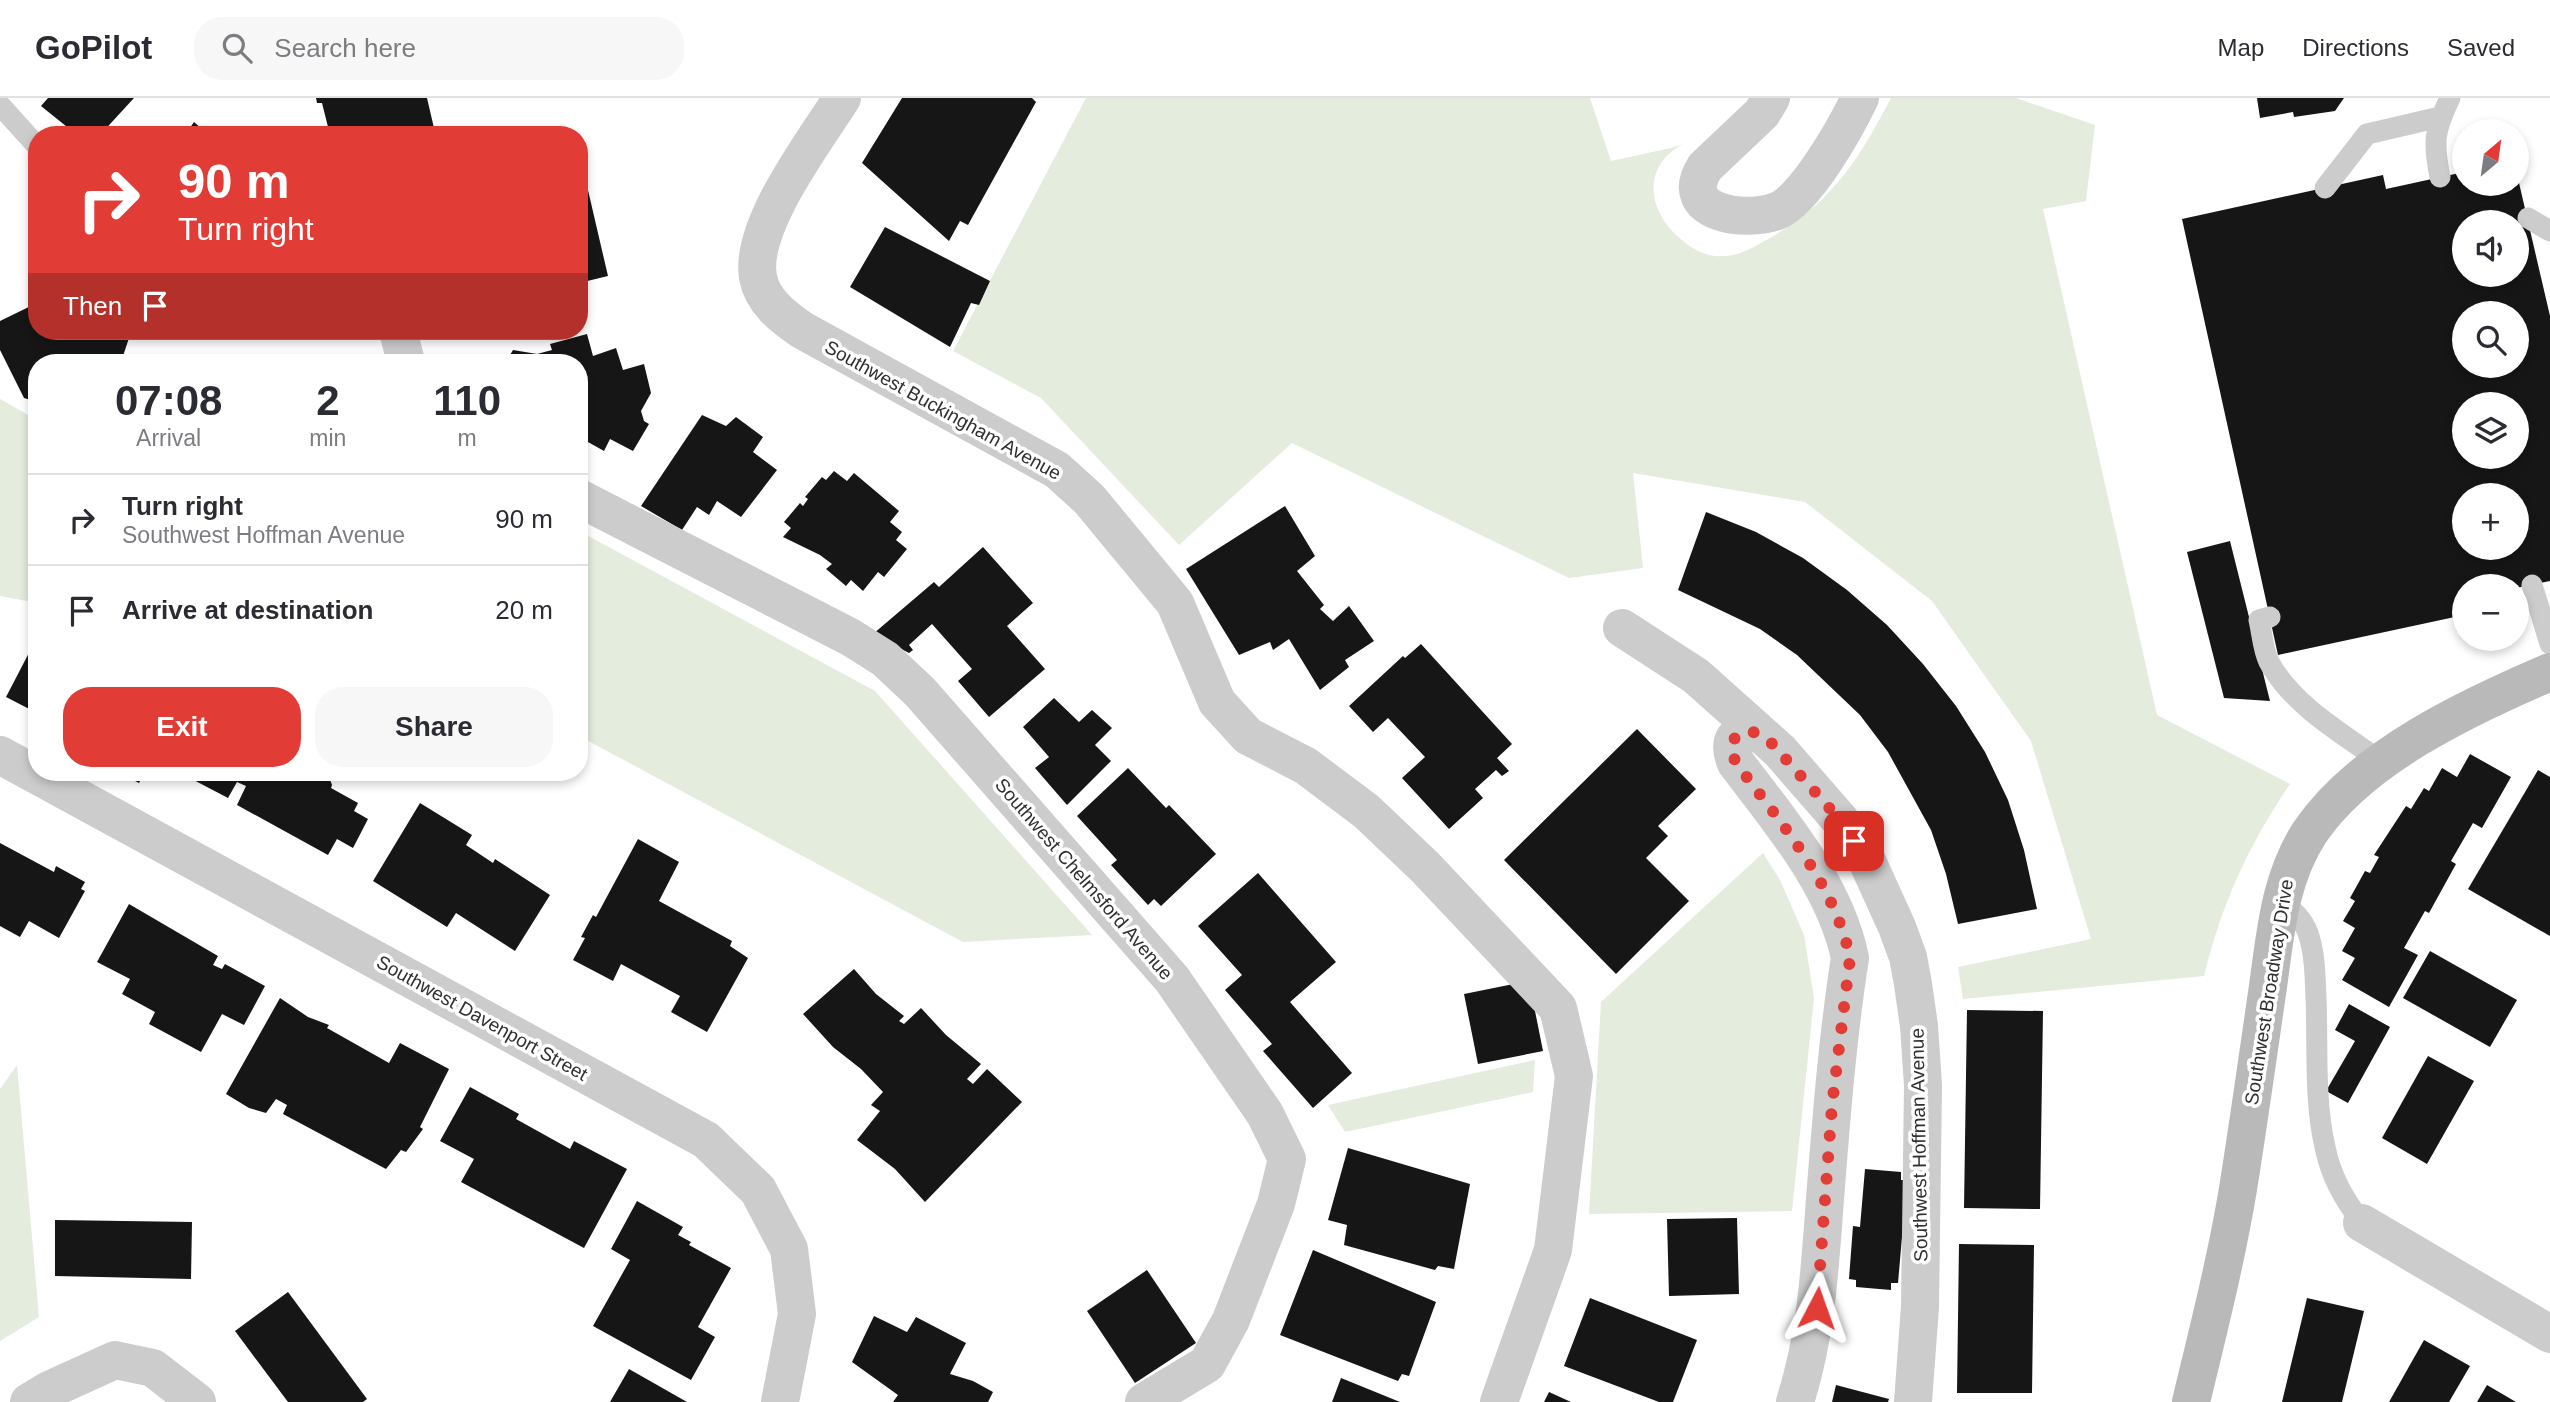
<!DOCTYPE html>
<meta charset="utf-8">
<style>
body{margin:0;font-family:Arial,sans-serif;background:#f7f7f7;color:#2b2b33;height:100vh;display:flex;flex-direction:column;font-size:26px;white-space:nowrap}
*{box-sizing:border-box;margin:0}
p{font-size:23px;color:#7c7c81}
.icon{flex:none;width:38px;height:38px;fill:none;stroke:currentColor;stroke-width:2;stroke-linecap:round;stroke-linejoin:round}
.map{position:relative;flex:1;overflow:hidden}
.drawer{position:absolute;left:28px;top:256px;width:560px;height:427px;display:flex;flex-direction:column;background:#fff;border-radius:28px;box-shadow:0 4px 10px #0003}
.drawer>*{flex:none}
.banner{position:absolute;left:28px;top:28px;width:560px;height:214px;border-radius:28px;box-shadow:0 4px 10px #0003;background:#e13c36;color:#fff;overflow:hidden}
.needle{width:46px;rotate:29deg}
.fabs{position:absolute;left:2452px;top:21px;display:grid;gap:14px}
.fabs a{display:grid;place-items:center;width:77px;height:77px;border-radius:50%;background:#fff;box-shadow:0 4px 10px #0003;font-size:35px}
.pin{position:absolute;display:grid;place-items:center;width:60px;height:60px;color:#fff;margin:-30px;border-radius:14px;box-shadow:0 4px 10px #0006}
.me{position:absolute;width:77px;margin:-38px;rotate:4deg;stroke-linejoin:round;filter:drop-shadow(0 0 5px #0008)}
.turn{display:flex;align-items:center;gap:24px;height:147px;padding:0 35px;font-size:32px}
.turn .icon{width:91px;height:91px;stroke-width:2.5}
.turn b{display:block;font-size:49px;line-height:60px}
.then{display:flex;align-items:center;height:66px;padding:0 35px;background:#0003;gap:14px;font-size:26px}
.eta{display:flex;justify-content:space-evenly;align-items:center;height:119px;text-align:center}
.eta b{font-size:42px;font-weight:800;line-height:49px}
.action{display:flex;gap:14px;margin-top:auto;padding:14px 35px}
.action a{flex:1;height:80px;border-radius:28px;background:#e13c36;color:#fff;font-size:28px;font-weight:800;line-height:80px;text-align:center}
.action a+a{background:#f7f7f7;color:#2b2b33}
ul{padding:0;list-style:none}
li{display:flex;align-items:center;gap:21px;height:91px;padding:0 35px;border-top:2px solid #e1e1e2}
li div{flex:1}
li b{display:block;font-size:26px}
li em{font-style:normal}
header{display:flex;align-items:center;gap:42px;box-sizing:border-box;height:98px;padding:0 35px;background:#fff;border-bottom:2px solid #e1e1e2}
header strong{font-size:33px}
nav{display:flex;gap:38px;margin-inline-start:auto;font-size:24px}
.search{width:490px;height:63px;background:#f7f7f7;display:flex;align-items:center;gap:18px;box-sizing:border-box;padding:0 24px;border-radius:28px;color:#7c7c81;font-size:26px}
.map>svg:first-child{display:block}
.green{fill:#e3ecdd}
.building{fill:#161616;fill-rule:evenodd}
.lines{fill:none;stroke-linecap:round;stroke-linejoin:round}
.lane{stroke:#ccc;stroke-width:21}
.street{stroke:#ccc;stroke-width:38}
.secondary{stroke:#b9b9b9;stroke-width:38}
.route{stroke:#e13c36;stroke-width:12;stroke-dasharray:0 21.6}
.labels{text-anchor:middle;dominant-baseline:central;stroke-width:7;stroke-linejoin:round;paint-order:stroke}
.street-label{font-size:19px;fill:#2f2f2f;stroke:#fff}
</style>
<header>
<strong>GoPilot</strong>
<div class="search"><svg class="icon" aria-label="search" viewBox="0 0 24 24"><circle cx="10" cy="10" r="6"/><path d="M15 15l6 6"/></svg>Search here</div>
<nav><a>Map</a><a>Directions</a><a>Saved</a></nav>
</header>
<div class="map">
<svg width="2550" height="1304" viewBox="0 0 2550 1304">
<rect width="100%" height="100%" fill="#fff"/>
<g class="green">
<path d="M1086,0H1590L1611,63L1671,50L1683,46C1640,69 1648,115 1682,142C1691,150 1703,157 1715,158C1737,160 1752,150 1770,140C1833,103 1858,63 1891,0H2016L2095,27L2086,103L2043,111L2157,617L2290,686C2248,748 2222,805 2204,878L1963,901L1958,869L2091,841L2031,643L1932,503L1805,404L1633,375L1643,470L1569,480L1292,345L1179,447L1041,300L953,253Z"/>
<polygon points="0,301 37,322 37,505 0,498"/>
<polygon points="579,433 875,593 1092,837 963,844 579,638"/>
<polygon points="1763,755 1780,782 1804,837 1814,900 1792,1113 1589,1116 1601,904"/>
<polygon points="1535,962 1533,994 1345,1034 1328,1007"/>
<polygon points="17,967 39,1219 0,1243 0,991"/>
</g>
<g class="building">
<polygon points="48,0 134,0 100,37 77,37 41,8"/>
<polygon points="316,0 427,0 434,30 406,37 330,37 322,5 317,5"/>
<polygon points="902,0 1032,0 1036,4 968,127 960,123 949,143 862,65"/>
<polygon points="2257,0 2344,0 2335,13 2294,19 2293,14 2260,20"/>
<polygon points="194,24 209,37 185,37"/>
<path d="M2516,72L2550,218V483L2516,490V488H2464V517L2278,557L2182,121L2383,77L2386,91L2464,74V86H2516ZM2464,124H2516V177H2464ZM2464,215H2516V268H2464ZM2464,306H2516V359H2464ZM2464,397H2516V450H2464Z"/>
<polygon points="584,75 608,178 579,185 579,76"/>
<polygon points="885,129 990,183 979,207 971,205 950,249 850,189"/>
<polygon points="37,205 37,233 110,233 129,240 121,264 37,264 37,304 24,300 0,252 0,223"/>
<polygon points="587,236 593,258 616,250 623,272 644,266 651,295 641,313 644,323 649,326 633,353 610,341 604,353 579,339 579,264 506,264 513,252 537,256 552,252 550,246"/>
<polygon points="702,317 726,328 736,319 763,339 753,354 777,372 741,419 717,403 709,417 697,409 682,432 641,408"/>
<polygon points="834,373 847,383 854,375 899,413 890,424 902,434 896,442 907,451 884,479 878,474 863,493 851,482 846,488 826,471 832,466 820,457 783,439 791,430 784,424 800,405 803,408 808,401 805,399 822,379 826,382"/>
<polygon points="1285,408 1315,458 1297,473 1324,507 1320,511 1333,523 1349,508 1374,543 1345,562 1349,569 1320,592 1289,541 1273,552 1270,544 1239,557 1186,471"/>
<polygon points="1706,414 1756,434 1803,460 1847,492 1887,527 1923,566 1956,608 1985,654 2008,702 2024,752 2037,811 1958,826 1946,776 1931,732 1888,654 1860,617 1797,557 1760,531 1678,492"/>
<polygon points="2230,443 2270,603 2224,600 2187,454"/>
<polygon points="983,449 1033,505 1007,528 1045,571 989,619 958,583 972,571 932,526 909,547 913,552 909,555 873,536 934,484 939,489"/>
<polygon points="1421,546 1512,646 1497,660 1509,673 1502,678 1496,672 1475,691 1483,700 1449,731 1402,680 1425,659 1388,620 1373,634 1349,608 1403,558 1405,560"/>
<polygon points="31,551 37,554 37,615 6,599"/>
<polygon points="1054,600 1079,624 1092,612 1112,630 1095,647 1111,663 1067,707 1035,670 1049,659 1023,629"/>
<polygon points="1637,631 1696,691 1658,728 1668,738 1646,760 1689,803 1616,876 1504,762"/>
<polygon points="2470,656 2511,679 2482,730 2473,725 2451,763 2456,766 2429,815 2425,813 2404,850 2418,857 2389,909 2342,882 2355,860 2342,853 2355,830 2343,823 2355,803 2350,800 2365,773 2370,775 2379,759 2374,757 2406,708 2411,711 2424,690 2429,693 2442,670 2457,679"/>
<polygon points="1128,670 1166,710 1169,707 1216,756 1161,808 1154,801 1148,807 1111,767 1117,762 1077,718"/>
<polygon points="2538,672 2550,679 2550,838 2468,791"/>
<polygon points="118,674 145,674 139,685"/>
<polygon points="191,674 325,674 328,676 332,687 331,690 358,705 354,713 368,721 353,750 337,741 328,757 237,707 246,688 237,684 228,700 188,679"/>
<polygon points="420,705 472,737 466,747 493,765 495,761 550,797 515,853 456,815 447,829 373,783"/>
<polygon points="638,741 679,764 659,803 732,843 730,848 748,860 707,934 671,914 680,898 621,866 613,883 573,862 585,840 581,839 593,817 596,819"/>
<polygon points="0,745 54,774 56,768 85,784 81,791 85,793 59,840 29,823 20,839 0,828"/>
<polygon points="1258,775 1336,864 1290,904 1352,975 1313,1010 1263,953 1272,946 1225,892 1242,877 1198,828"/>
<polygon points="129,806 218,858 213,867 222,871 225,866 265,888 244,927 222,916 201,954 149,926 155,914 122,896 130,881 97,864"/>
<polygon points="2430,853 2517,902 2490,949 2403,900"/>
<polygon points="854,871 876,896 904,918 899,923 904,926 921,910 946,937 981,966 967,981 973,986 987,971 1022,1004 925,1104 895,1071 857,1042 880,1013 871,1007 883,994 861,971 833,949 803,916"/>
<polygon points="1529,883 1543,953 1478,966 1464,896"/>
<polygon points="280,900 308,919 329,927 327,930 389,965 400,945 449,971 420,1029 423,1031 406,1054 401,1052 386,1071 283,1016 287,1007 276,1001 266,1015 249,1010 226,996"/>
<polygon points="2349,906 2390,929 2348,1005 2326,993 2355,943 2335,932"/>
<polygon points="1967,912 2043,913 2040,1111 1964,1110"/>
<polygon points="2428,958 2474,983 2427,1066 2382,1040"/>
<polygon points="470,989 519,1016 516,1021 570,1051 574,1043 627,1071 584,1150 461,1084 474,1061 440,1043"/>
<polygon points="1348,1050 1470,1086 1454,1171 1438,1168 1435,1172 1344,1147 1347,1127 1328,1122"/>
<polygon points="1865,1071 1901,1074 1901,1082 1907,1082 1898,1185 1891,1185 1891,1192 1856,1189 1856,1182 1849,1181 1853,1128 1860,1129"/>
<polygon points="637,1103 683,1129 678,1137 691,1144 689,1147 731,1170 698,1229 715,1239 691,1282 593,1228 630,1162 611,1151"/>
<polygon points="1737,1120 1739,1196 1669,1198 1667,1121"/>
<polygon points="55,1122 192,1124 191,1181 55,1178"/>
<polygon points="1959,1146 2034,1147 2032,1295 1957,1295"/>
<polygon points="1313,1152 1436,1204 1409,1278 1402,1276 1398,1283 1280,1237"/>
<polygon points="1147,1172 1196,1245 1135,1285 1087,1213"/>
<polygon points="288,1194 367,1301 363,1304 288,1304 235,1233"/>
<polygon points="1590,1200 1697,1242 1673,1304 1659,1304 1564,1268"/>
<polygon points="2307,1200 2364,1213 2342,1304 2282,1304"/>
<polygon points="874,1218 907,1234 916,1219 966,1245 950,1276 973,1283 993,1294 988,1304 893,1304 898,1297 852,1264"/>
<polygon points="2424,1242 2470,1268 2449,1304 2389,1304"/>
<polygon points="629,1271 687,1304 610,1304"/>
<polygon points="1341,1280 1400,1304 1332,1304"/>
<polygon points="1836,1287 1889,1301 1888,1304 1832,1304"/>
<polygon points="2487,1287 2516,1304 2477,1304"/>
<polygon points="1549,1294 1571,1304 1544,1304"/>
</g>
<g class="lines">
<g class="lane">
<polyline points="0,7 37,48"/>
<path d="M2440,79C2433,44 2434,33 2450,0"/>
<polyline points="2325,90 2367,36 2440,19"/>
<polyline points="2528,120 2550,133"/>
<polyline points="2532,487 2550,546"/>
<path d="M2270,519L2259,522C2262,535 2263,552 2269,564C2293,608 2343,636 2382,664"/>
<path d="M2281,803C2292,812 2303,821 2308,835C2315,855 2315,878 2316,899C2318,947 2314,1002 2325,1049C2331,1079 2344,1101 2362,1125"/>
</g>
<g class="street">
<path d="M842,0C815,43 749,128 758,179C762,203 783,219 802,232L1057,372L1089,401L1175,505L1217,604L1248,638L1306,668L1366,713L1425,769L1558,910L1574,978L1553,1152L1499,1304"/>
<path d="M1771,0L1762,15L1705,69C1675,116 1747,125 1777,113C1806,101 1846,29 1860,0"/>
<polyline points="398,233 406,264"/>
<polyline points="579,400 850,539 885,561 920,594 1172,881 1265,1016 1287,1061 1276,1106 1231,1222 1207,1266 1144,1304"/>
<polyline points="1622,530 1696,578 1780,653 1840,722 1867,763 1897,829 1908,859 1913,886 1919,928 1923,987 1920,1209 1913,1304"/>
<path d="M1757,633C1734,631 1727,644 1736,665C1780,723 1835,787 1850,860C1838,936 1832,1012 1826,1088C1820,1164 1818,1231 1795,1304"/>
<polyline points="0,657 706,1042 758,1092 789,1151 797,1216 780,1304"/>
<polyline points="2362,1125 2550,1236"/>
<polyline points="29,1304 49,1292 115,1262 153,1270 197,1304"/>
</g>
<path class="secondary" d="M2191,1304C2208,1233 2226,1163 2238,1091C2248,1028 2257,965 2266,902C2275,844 2277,784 2310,734C2361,659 2468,609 2550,574"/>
</g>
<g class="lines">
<path class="route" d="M1817,1210L1832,1007L1850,860C1835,786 1780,724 1736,665C1724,638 1743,625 1767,640L1840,722L1854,743"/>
</g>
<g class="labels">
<g class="street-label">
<text transform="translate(943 312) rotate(29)">Southwest Buckingham Avenue</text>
<text transform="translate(1084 781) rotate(49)">Southwest Chelmsford Avenue</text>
<text transform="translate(2269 894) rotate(-81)">Southwest Broadway Drive</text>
<text transform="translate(482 920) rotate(29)">Southwest Davenport Street</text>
<text transform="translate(1919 1047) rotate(-91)">Southwest Hoffman Avenue</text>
</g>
</g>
</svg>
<div class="fabs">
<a><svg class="needle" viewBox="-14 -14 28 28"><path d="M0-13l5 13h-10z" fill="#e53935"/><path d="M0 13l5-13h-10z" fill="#7c7c81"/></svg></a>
<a><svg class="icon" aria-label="sound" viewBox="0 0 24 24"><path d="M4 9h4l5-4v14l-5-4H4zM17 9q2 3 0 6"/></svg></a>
<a><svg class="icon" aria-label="search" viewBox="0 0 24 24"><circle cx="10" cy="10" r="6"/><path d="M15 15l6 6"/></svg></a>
<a><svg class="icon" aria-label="layers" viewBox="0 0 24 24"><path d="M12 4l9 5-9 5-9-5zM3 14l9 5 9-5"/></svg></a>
<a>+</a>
<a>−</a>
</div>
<div class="pin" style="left:1854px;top:743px;background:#d93025"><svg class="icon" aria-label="arrive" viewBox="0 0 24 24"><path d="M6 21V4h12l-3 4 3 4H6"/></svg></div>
<svg class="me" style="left:1817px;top:1210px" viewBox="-20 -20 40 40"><path d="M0-17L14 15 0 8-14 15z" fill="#e13c36" stroke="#fff" stroke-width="4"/></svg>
<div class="banner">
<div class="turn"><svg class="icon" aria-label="right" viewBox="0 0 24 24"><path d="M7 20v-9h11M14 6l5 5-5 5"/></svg><div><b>90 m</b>Turn right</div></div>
<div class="then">Then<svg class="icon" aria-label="arrive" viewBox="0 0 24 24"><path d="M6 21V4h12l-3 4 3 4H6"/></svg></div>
</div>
<section class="drawer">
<div class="eta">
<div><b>07:08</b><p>Arrival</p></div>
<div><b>2</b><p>min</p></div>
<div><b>110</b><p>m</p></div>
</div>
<ul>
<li><svg class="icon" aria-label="right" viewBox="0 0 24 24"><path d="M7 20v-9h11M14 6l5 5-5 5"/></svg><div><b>Turn right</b><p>Southwest Hoffman Avenue</p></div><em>90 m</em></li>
<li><svg class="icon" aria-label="arrive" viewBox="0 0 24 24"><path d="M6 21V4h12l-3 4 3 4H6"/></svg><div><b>Arrive at destination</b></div><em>20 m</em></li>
</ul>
<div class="action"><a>Exit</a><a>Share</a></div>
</section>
</div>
